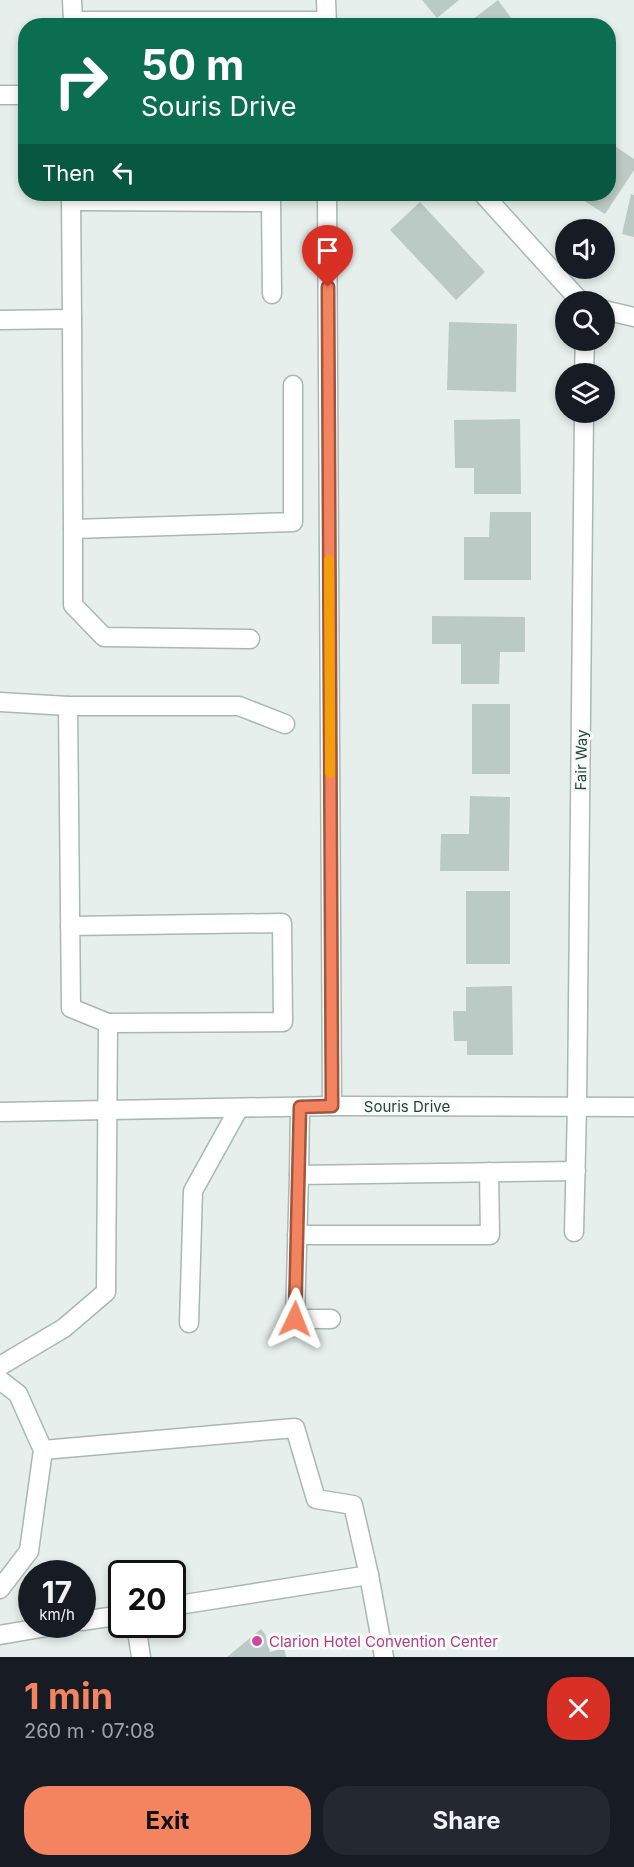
<!DOCTYPE html>
<meta charset="utf-8">
<style>
body{margin:0;font-family:Inter,sans-serif;background:#242831;color:#f1f3f6;height:100vh;display:flex;flex-direction:column;font-size:22px;white-space:nowrap}
*{box-sizing:border-box;margin:0}
p{font-size:20px;color:#9ea1a6}
.icon{flex:none;width:33px;height:33px;fill:none;stroke:currentColor;stroke-width:2;stroke-linecap:round;stroke-linejoin:round}
.map{position:relative;height:1657px;overflow:hidden}
.details{display:flex;flex-direction:column;background:#171b24;flex:1}
.details>*{flex:none}
.hud{position:absolute;left:18px;top:18px;width:598px;height:183px;border-radius:24px;box-shadow:0 3px 9px #0003;background:#0b6e4f;color:#fff;overflow:hidden}
.fabs{position:absolute;left:555px;top:219px;display:grid;gap:12px}
.fabs a{display:grid;place-items:center;width:60px;height:60px;border-radius:50%;background:#171b24;box-shadow:0 3px 9px #0003;font-size:30px}
.speed{position:absolute;left:18px;top:1560px;display:flex;gap:12px;font-size:30px;font-weight:700;text-align:center}
.speed>*{display:grid;place-content:center;width:78px;height:78px;border-radius:50%;background:#171b24;box-shadow:0 3px 9px #0003;line-height:1}
.speed small{font-size:15px;font-weight:400}
.speed .limit{border:3px solid #111;border-radius:9px;background:#fff;color:#111}
.pin{position:absolute;display:grid;place-items:center;width:51px;height:51px;color:#fff;margin:-62px -26px;border-radius:50% 50% 50% 0;rotate:-45deg;box-shadow:0 0 6px #0007}
.pin .icon{rotate:45deg}
.me{position:absolute;width:66px;margin:-33px;rotate:2deg;stroke-linejoin:round;filter:drop-shadow(0 0 4px #0008)}
.turn{display:flex;align-items:center;gap:21px;height:126px;padding:0 24px;font-size:27px}
.turn .icon{width:78px;height:78px;stroke-width:2.5}
.turn b{display:block;font-size:42px;line-height:51px}
.then{display:flex;align-items:center;height:57px;padding:0 24px;background:#0003;gap:12px;font-size:22px}
.round{display:grid;place-items:center;flex:none;width:63px;height:63px;border-radius:24px;background:#242831}
.overview{display:flex;align-items:center;justify-content:space-between;height:102px;padding:0 24px}
h1{font-size:36px;font-weight:700;line-height:45px;color:#f4845f}
.button{display:flex;gap:12px;margin-top:auto;padding:12px 24px}
.button a{flex:1;height:69px;border-radius:24px;background:#f4845f;color:#111;font-size:24px;font-weight:700;line-height:69px;text-align:center}
.button a+a{background:#242831;color:#f1f3f6}
.map>svg:first-child{display:block}
.building{fill:#bbcac4}
.lines{fill:none;stroke-linecap:round;stroke-linejoin:round}
.minor-casing{stroke:#a8b8b2;stroke-width:21}
.minor{stroke:#fff;stroke-width:18}
.route-casing{stroke:#9f563e;stroke-width:15}
.route{stroke:#f4845f;stroke-width:10}
.slow{stroke:#f59e0b;stroke-width:10}
.hotel-dot{fill:#d1479c;stroke:#f7fbf9;stroke-width:2}
.labels{text-anchor:middle;dominant-baseline:central;stroke-width:6;stroke-linejoin:round;paint-order:stroke}
.street-label{font-size:15px;fill:#24423a;stroke:#f7fbf9}
.hotel-label{font-size:15px;fill:#b23c85;stroke:#f7fbf9;text-anchor:start}
</style>
<div class="map">
<svg width="634" height="1657" viewBox="0 0 634 1657">
<rect width="100%" height="100%" fill="#e6efeb"/>
<g class="building">
<polygon points="422,0 459,0 437,18"/>
<polygon points="498,0 517,26 464,26"/>
<polygon points="609,142 634,159 634,170 605,214 573,194 609,194"/>
<polygon points="631,194 634,195 634,237 622,234"/>
<polygon points="420,202 485,272 456,300 390,230"/>
<polygon points="449,322 517,324 516,392 447,390"/>
<polygon points="520,419 521,494 474,494 474,468 455,468 454,420"/>
<polygon points="490,512 531,512 531,580 464,580 464,537 489,537"/>
<polygon points="432,616 525,617 525,652 500,652 499,684 461,684 461,644 432,644"/>
<rect x="472" y="704" width="38" height="70"/>
<polygon points="470,796 510,797 509,871 440,871 441,834 469,834"/>
<rect x="466" y="891" width="44" height="73"/>
<polygon points="512,986 513,1055 467,1055 467,1041 454,1041 453,1011 466,1011 466,987"/>
<polygon points="261,1629 265,1634 270,1652 284,1648 286,1657 227,1657"/>
</g>
<g class="lines">
<defs>
<g id="minor">
<polyline points="72,0 73,21 327,21 330,26"/>
<polyline points="326,0 327,26"/>
<polyline points="0,95 26,95"/>
<polyline points="71,194 72,319"/>
<polyline points="327,194 332,1106"/>
<polyline points="483,194 581,302"/>
<polyline points="71,201 271,202 272,294"/>
<polyline points="604,310 634,317"/>
<polyline points="0,320 72,319 73,529 293,522 293,385"/>
<polyline points="584,374 585,340"/>
<polyline points="73,529 73,605 104,637 250,639"/>
<polyline points="0,702 68,706 71,1008 108,1023 106,1292 64,1328 0,1366"/>
<polyline points="68,706 239,706 285,724"/>
<polyline points="70,926 282,923 283,1022 108,1023"/>
<polyline points="0,1112 332,1106 634,1107"/>
<polyline points="299,1175 300,1107"/>
<polyline points="574,1232 577,1107 584,412"/>
<polyline points="297,1235 490,1235 489,1172"/>
<polyline points="331,1319 295,1319 299,1175 576,1171"/>
<polyline points="189,1323 193,1191 239,1108"/>
<polyline points="0,1380 18,1394 43,1450 29,1551 0,1589"/>
<polyline points="43,1450 295,1428 316,1499 353,1505 369,1575 172,1606"/>
<polyline points="369,1575 384,1657"/>
<polyline points="82,1621 122,1615"/>
<polyline points="136,1624 141,1657"/>
<polyline points="0,1635 64,1624"/>
</g>
</defs>
<use href="#minor" class="minor-casing"/>
<use href="#minor" class="minor"/>
</g>
<g class="lines">
<defs>
<polyline id="route" points="295,1319 300,1107 332,1106 328,287"/>
</defs>
<use href="#route" class="route-casing"/>
<use href="#route" class="route"/>
<polyline class="slow" points="329,560 330,773"/>
</g>
<circle class="hotel-dot" cx="257" cy="1641" r="6"/>
<g class="labels">
<g class="street-label">
<text transform="translate(581 760) rotate(-89)">Fair Way</text>
<text x="407" y="1106">Souris Drive</text>
</g>
<g class="hotel-label">
<text x="269" y="1641">Clarion Hotel Convention Center</text>
</g>
</g>
</svg>
<div class="fabs">
<a><svg class="icon" aria-label="sound" viewBox="0 0 24 24"><path d="M4 9h4l5-4v14l-5-4H4zM17 9q2 3 0 6"/></svg></a>
<a><svg class="icon" aria-label="search" viewBox="0 0 24 24"><circle cx="10" cy="10" r="6"/><path d="M15 15l6 6"/></svg></a>
<a><svg class="icon" aria-label="layers" viewBox="0 0 24 24"><path d="M12 4l9 5-9 5-9-5zM3 14l9 5 9-5"/></svg></a>
</div>
<div class="speed"><div>17<small>km/h</small></div><div class="limit">20</div></div>
<div class="pin" style="left:328px;top:287px;background:#d93025"><svg class="icon" aria-label="arrive" viewBox="0 0 24 24"><path d="M6 21V4h12l-3 4 3 4H6"/></svg></div>
<svg class="me" style="left:295px;top:1319px" viewBox="-20 -20 40 40"><path d="M0-17L14 15 0 8-14 15z" fill="#f4845f" stroke="#fff" stroke-width="4"/></svg>
<div class="hud">
<div class="turn"><svg class="icon" aria-label="right" viewBox="0 0 24 24"><path d="M7 20v-9h11M14 6l5 5-5 5"/></svg><div><b>50 m</b>Souris Drive</div></div>
<div class="then">Then<svg class="icon" aria-label="left" viewBox="0 0 24 24"><path d="M17 20v-9H6M10 6l-5 5 5 5"/></svg></div>
</div>
</div>
<section class="details">
<div class="overview"><div><h1>1 min</h1><p>260 m · 07:08</p></div><a class="round" style="background:#d93025;color:#fff"><svg class="icon" aria-label="close" viewBox="0 0 24 24"><path d="M6 6l12 12M18 6L6 18"/></svg></a></div>
<div class="button"><a>Exit</a><a>Share</a></div>
</section>
